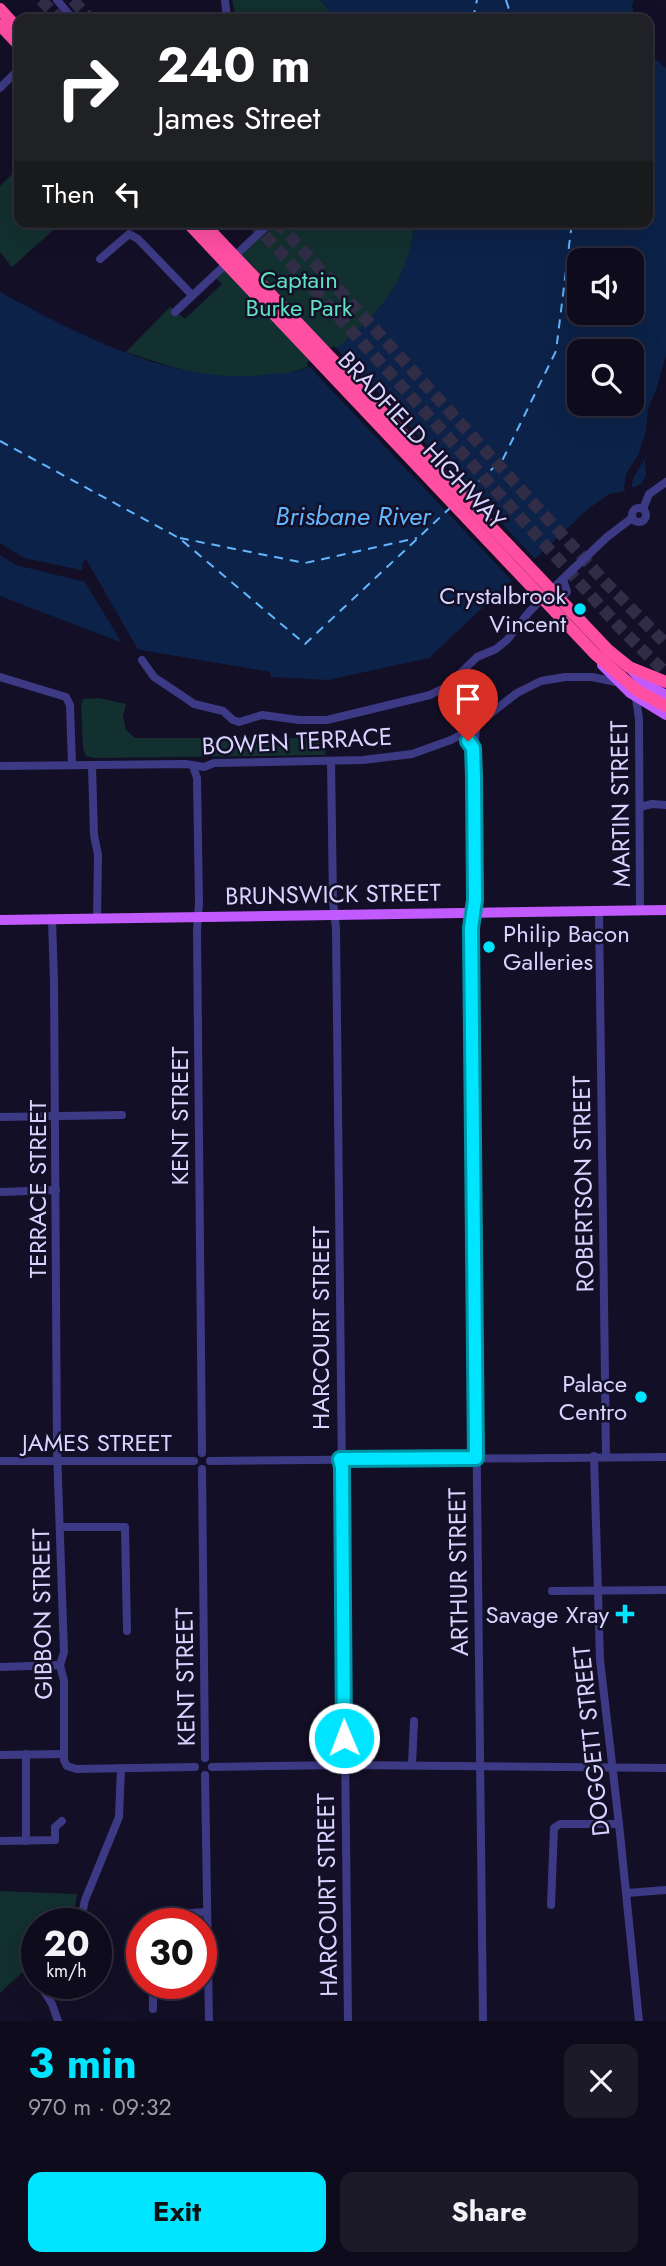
<!DOCTYPE html>
<meta charset="utf-8">
<style>
body{margin:0;font-family:Jost,sans-serif;background:#1c1929;color:#f1f3f6;height:100vh;display:flex;flex-direction:column;font-size:26px;white-space:nowrap}
*{box-sizing:border-box;margin:0}
p{font-size:23px;color:#9b9ba3}
.icon{flex:none;width:38px;height:38px;fill:none;stroke:currentColor;stroke-width:2;stroke-linecap:round;stroke-linejoin:round}
.map{position:relative;height:2021px;overflow:hidden}
.sheet{display:flex;flex-direction:column;background:#0e0b1c;flex:1}
.sheet>*{flex:none}
.top-card{position:absolute;left:14px;top:14px;width:639px;height:214px;border-radius:14px;box-shadow:0 7px 28px #0002,0 0 0 2px #2e2b3b;background:#202124;color:#fff;overflow:hidden}
.controls{position:absolute;left:567px;top:248px;display:grid;gap:14px}
.controls a{display:grid;place-items:center;width:77px;height:77px;border-radius:14px;background:#0e0b1c;box-shadow:0 7px 28px #0002,0 0 0 2px #2e2b3b;font-size:35px}
.speed{position:absolute;left:21px;top:1908px;display:flex;gap:14px;font-size:35px;font-weight:700;text-align:center}
.speed>*{display:grid;place-content:center;width:91px;height:91px;border-radius:50%;background:#0e0b1c;box-shadow:0 7px 28px #0002,0 0 0 2px #2e2b3b;line-height:1}
.speed small{font-size:18px;font-weight:400}
.speed .limit{border:10px solid #d22;background:#fff;color:#111}
.pin{position:absolute;display:grid;place-items:center;width:60px;height:60px;color:#fff;margin:-72px -30px;border-radius:50% 50% 50% 0;rotate:-45deg;box-shadow:0 0 7px #0007}
.pin .icon{rotate:45deg}
.me{position:absolute;width:77px;margin:-38px;rotate:359deg;stroke-linejoin:round;filter:drop-shadow(0 0 5px #0008)}
.turn{display:flex;align-items:center;gap:24px;height:147px;padding:0 28px;font-size:32px}
.turn .icon{width:91px;height:91px;stroke-width:2.5}
.turn b{display:block;font-size:49px;line-height:60px}
.then{display:flex;align-items:center;height:66px;padding:0 28px;background:#0003;gap:14px;font-size:26px}
.round{display:grid;place-items:center;flex:none;width:74px;height:74px;border-radius:14px;background:#1c1929}
.head{display:flex;align-items:center;justify-content:space-between;height:119px;padding:0 28px}
h1{font-size:42px;font-weight:700;line-height:52px;color:#00e5ff}
.cta{display:flex;gap:14px;margin-top:auto;padding:14px 28px}
.cta a{flex:1;height:80px;border-radius:14px;background:#00e5ff;color:#111;font-size:28px;font-weight:700;line-height:80px;text-align:center}
.cta a+a{background:#1c1929;color:#f1f3f6}
.map>svg:first-child{display:block}
.green{fill:#12302f}
.water{fill:#0c2248;fill-rule:evenodd}
.pier{fill:#130f26}
.lines{fill:none;stroke-linecap:round;stroke-linejoin:round}
.ferry{stroke:#62b6ff;stroke-width:2;stroke-dasharray:9 7;stroke-linecap:butt}
.highway-tunnel{stroke:#312d47;stroke-width:12;stroke-dasharray:12 6;stroke-linecap:butt}
.minor{stroke:#3d3a85;stroke-width:8}
.major{stroke:#c25bff;stroke-width:10}
.highway{stroke:#ff4fa3;stroke-width:12}
.route-casing{stroke:#0095a6;stroke-width:18}
.route{stroke:#00e5ff;stroke-width:12}
.poi-dot{fill:#00e5ff;stroke:#130f26;stroke-width:2.5}
.labels{text-anchor:middle;dominant-baseline:central;stroke-width:5;stroke-linejoin:round;paint-order:stroke}
.park-label{font-size:24px;fill:#5fe0c0;stroke:#130f26}
.street-label{font-size:24px;fill:#d9d4ff;stroke:#130f26}
.poi-label{font-size:24px;fill:#d9d4ff;stroke:#130f26;text-anchor:end}
.water-label{font-size:26px;font-style:italic;fill:#62b6ff;stroke:#130f26}
</style>
<div class="map">
<svg width="666" height="2021" viewBox="0 0 666 2021">
<rect width="100%" height="100%" fill="#130f26"/>
<g class="green">
<polygon points="232,0 320,0 337,19 240,19 235,14"/>
<polygon points="13,173 19,179 19,222 60,224 12,267 0,252 0,186"/>
<path d="M278,222H414V226C413,234 412,244 410,252C395,302 350,346 304,368C285,377 235,379 214,376C184,372 154,361 126,352L170,307L185,319L222,284L215,277Z"/>
<polygon points="99,698 126,704 123,716 126,730 135,738 300,738 328,735 325,755 93,758 86,756 83,748 81,705 83,699"/>
<polygon points="0,1891 77,1894 73,1923 37,1923 37,1963 28,1967 0,1993"/>
</g>
<g class="water">
<polygon points="320,0 634,0 632,5 636,19 337,19"/>
<path d="M648,53L666,68V355L656,391L648,408L646,431L654,434L645,462L646,476L641,484L625,491L609,494L588,509L429,658L328,680L271,677L270,672L141,650L0,596V292C79,335 179,388 271,374C281,373 294,373 303,369C326,359 345,342 363,325C391,300 413,260 414,222H648ZM579,261H632V313H579ZM579,352H632V404H579Z"/>
</g>
<g class="pier">
<polygon points="334,346 538,562 514,583 306,363"/>
<polygon points="646,431 654,434 646,457 633,478 632,486 635,492 627,494 624,488 626,474 639,453"/>
<polygon points="0,543 24,558 81,570 83,568 82,564 86,559 140,653 125,648 85,582 16,565 0,555"/>
</g>
<g class="lines">
<g class="ferry">
<polyline points="506,0 512,19"/>
<polyline points="473,19 477,0"/>
<polyline points="0,441 179,538 305,644 450,508"/>
<polyline points="467,492 503,459 556,351 572,222"/>
<polyline points="180,538 305,563 417,538"/>
</g>
<g class="highway-tunnel">
<polyline points="41,0 60,19"/>
<polyline points="73,0 90,19"/>
<polyline points="253,222 623,631 666,673"/>
<polyline points="277,222 607,584 666,644"/>
</g>
<g class="minor">
<polyline points="57,0 73,19"/>
<polyline points="225,0 227,19"/>
<polyline points="0,88 19,69"/>
<polyline points="100,259 129,234 138,239 192,295"/>
<polyline points="175,312 271,222"/>
<circle cx="639" cy="515" r="7"/>
<polyline points="643,509 649,494 666,482"/>
<polyline points="556,602 567,592 563,579"/>
<polyline points="142,660 154,677 184,697 194,704 223,711 233,720 239,722 262,715 299,720 327,720 430,695 446,687 477,657 496,649 507,640 529,612 546,595 607,537 632,518"/>
<polyline points="0,677 66,697 70,705 72,765"/>
<polyline points="636,698 639,719 640,910"/>
<polyline points="476,726 473,766 475,900 471,948 483,2021"/>
<polyline points="331,761 333,902 336,928 348,2021"/>
<polyline points="0,766 186,764 204,767 214,763 363,760 412,754 451,740 468,731 517,693 541,681 565,677 592,677 616,682"/>
<polyline points="92,766 94,835 98,855 97,918"/>
<polyline points="193,766 197,778 199,903 197,930 202,1453"/>
<polyline points="640,807 652,804 666,805"/>
<polyline points="599,912 606,1457"/>
<polyline points="52,919 54,981 57,1451 64,1652 60,1665 64,1681 64,1760 67,1766 76,1769 195,1767"/>
<polyline points="0,1117 122,1115"/>
<polyline points="0,1192 56,1190"/>
<polyline points="594,1456 600,1660 619,1824 639,2021"/>
<polyline points="0,1461 194,1461"/>
<polyline points="210,1461 666,1457"/>
<polyline points="202,1469 205,1758"/>
<polyline points="60,1527 125,1527 127,1631"/>
<polyline points="552,1591 666,1590"/>
<polyline points="0,1667 60,1665"/>
<polyline points="26,1754 26,1841"/>
<polyline points="0,1755 64,1754"/>
<polyline points="412,1765 414,1721"/>
<polyline points="212,1767 344,1765 666,1768"/>
<polyline points="205,1775 209,2021"/>
<polyline points="1,1841 55,1840 55,1827 62,1821"/>
<polyline points="627,1893 666,1890"/>
<polyline points="551,1905 554,1828 560,1824 619,1824"/>
<polyline points="80,1923 85,1900 119,1817 121,1768"/>
<polyline points="153,1923 153,1915 207,1912"/>
<polyline points="39,1983 52,2004 58,2021"/>
<polyline points="153,2009 153,1983"/>
</g>
<g class="major">
<polyline points="602,665 630,693 666,715"/>
<polyline points="629,667 642,681 666,695"/>
<polyline points="0,920 666,910"/>
</g>
<g class="highway">
<polyline points="0,9 19,30"/>
<polyline points="0,25 19,45"/>
<polyline points="187,222 595,654 638,691 666,706"/>
<polyline points="202,222 608,650 629,667 666,682"/>
</g>
</g>
<g class="lines">
<defs>
<polyline id="route" points="344,1738 342,1467 340,1459 476,1458 471,928 475,900 474,777 473,748 468,741"/>
</defs>
<use href="#route" class="route-casing"/>
<use href="#route" class="route"/>
</g>
<g class="poi-dot">
<circle cx="580" cy="609" r="7"/>
<circle cx="489" cy="947" r="7"/>
<circle cx="641" cy="1397" r="7"/>
<path d="M621.5 1603.5h7v7h7v7h-7v7h-7v-7h-7v-7h7z"/>
</g>
<g class="labels">
<g class="park-label">
<text x="299" y="279">Captain<tspan x="299" dy="28">Burke Park</tspan></text>
</g>
<g class="street-label">
<text transform="translate(422 440) rotate(47)">BRADFIELD HIGHWAY</text>
<text transform="translate(297 741) rotate(-3)">BOWEN TERRACE</text>
<text transform="translate(620 804) rotate(-91)">MARTIN STREET</text>
<text transform="translate(333 894) rotate(-1)">BRUNSWICK STREET</text>
<text transform="translate(179 1116) rotate(-90)">KENT STREET</text>
<text transform="translate(583 1184) rotate(-91)">ROBERTSON STREET</text>
<text transform="translate(37 1189) rotate(-90)">TERRACE STREET</text>
<text transform="translate(320 1328) rotate(-90)">HARCOURT STREET</text>
<text x="97" y="1442">JAMES STREET</text>
<text transform="translate(458 1572) rotate(-91)">ARTHUR STREET</text>
<text transform="translate(42 1614) rotate(-91)">GIBBON STREET</text>
<text transform="translate(185 1677) rotate(-91)">KENT STREET</text>
<text transform="translate(591 1741) rotate(-96)">DOGGETT STREET</text>
<text transform="translate(327 1895) rotate(-91)">HARCOURT STREET</text>
</g>
<g class="poi-label">
<text x="566" y="595">Crystalbrook<tspan x="566" dy="28">Vincent</tspan></text>
<text x="503" y="933" text-anchor="start">Philip Bacon<tspan x="503" dy="28">Galleries</tspan></text>
<text x="627" y="1383">Palace<tspan x="627" dy="28">Centro</tspan></text>
<text x="609" y="1614">Savage Xray</text>
</g>
<g class="water-label">
<text x="353" y="516">Brisbane River</text>
</g>
</g>
</svg>
<div class="controls">
<a><svg class="icon" aria-label="sound" viewBox="0 0 24 24"><path d="M4 9h4l5-4v14l-5-4H4zM17 9q2 3 0 6"/></svg></a>
<a><svg class="icon" aria-label="search" viewBox="0 0 24 24"><circle cx="10" cy="10" r="6"/><path d="M15 15l6 6"/></svg></a>
</div>
<div class="speed"><div>20<small>km/h</small></div><div class="limit">30</div></div>
<div class="pin" style="left:468px;top:741px;background:#d93025"><svg class="icon" aria-label="arrive" viewBox="0 0 24 24"><path d="M6 21V4h12l-3 4 3 4H6"/></svg></div>
<svg class="me" style="left:344px;top:1738px" viewBox="-20 -20 40 40"><circle r="17" fill="#00e5ff" stroke="#fff" stroke-width="3"/><path d="M0-11L8 9 0 5-8 9z" fill="#fff"/></svg>
<div class="top-card">
<div class="turn"><svg class="icon" aria-label="right" viewBox="0 0 24 24"><path d="M7 20v-9h11M14 6l5 5-5 5"/></svg><div><b>240 m</b>James Street</div></div>
<div class="then">Then<svg class="icon" aria-label="left" viewBox="0 0 24 24"><path d="M17 20v-9H6M10 6l-5 5 5 5"/></svg></div>
</div>
</div>
<section class="sheet">
<div class="head"><div><h1>3 min</h1><p>970 m · 09:32</p></div><a class="round"><svg class="icon" aria-label="close" viewBox="0 0 24 24"><path d="M6 6l12 12M18 6L6 18"/></svg></a></div>
<div class="cta"><a>Exit</a><a>Share</a></div>
</section>
